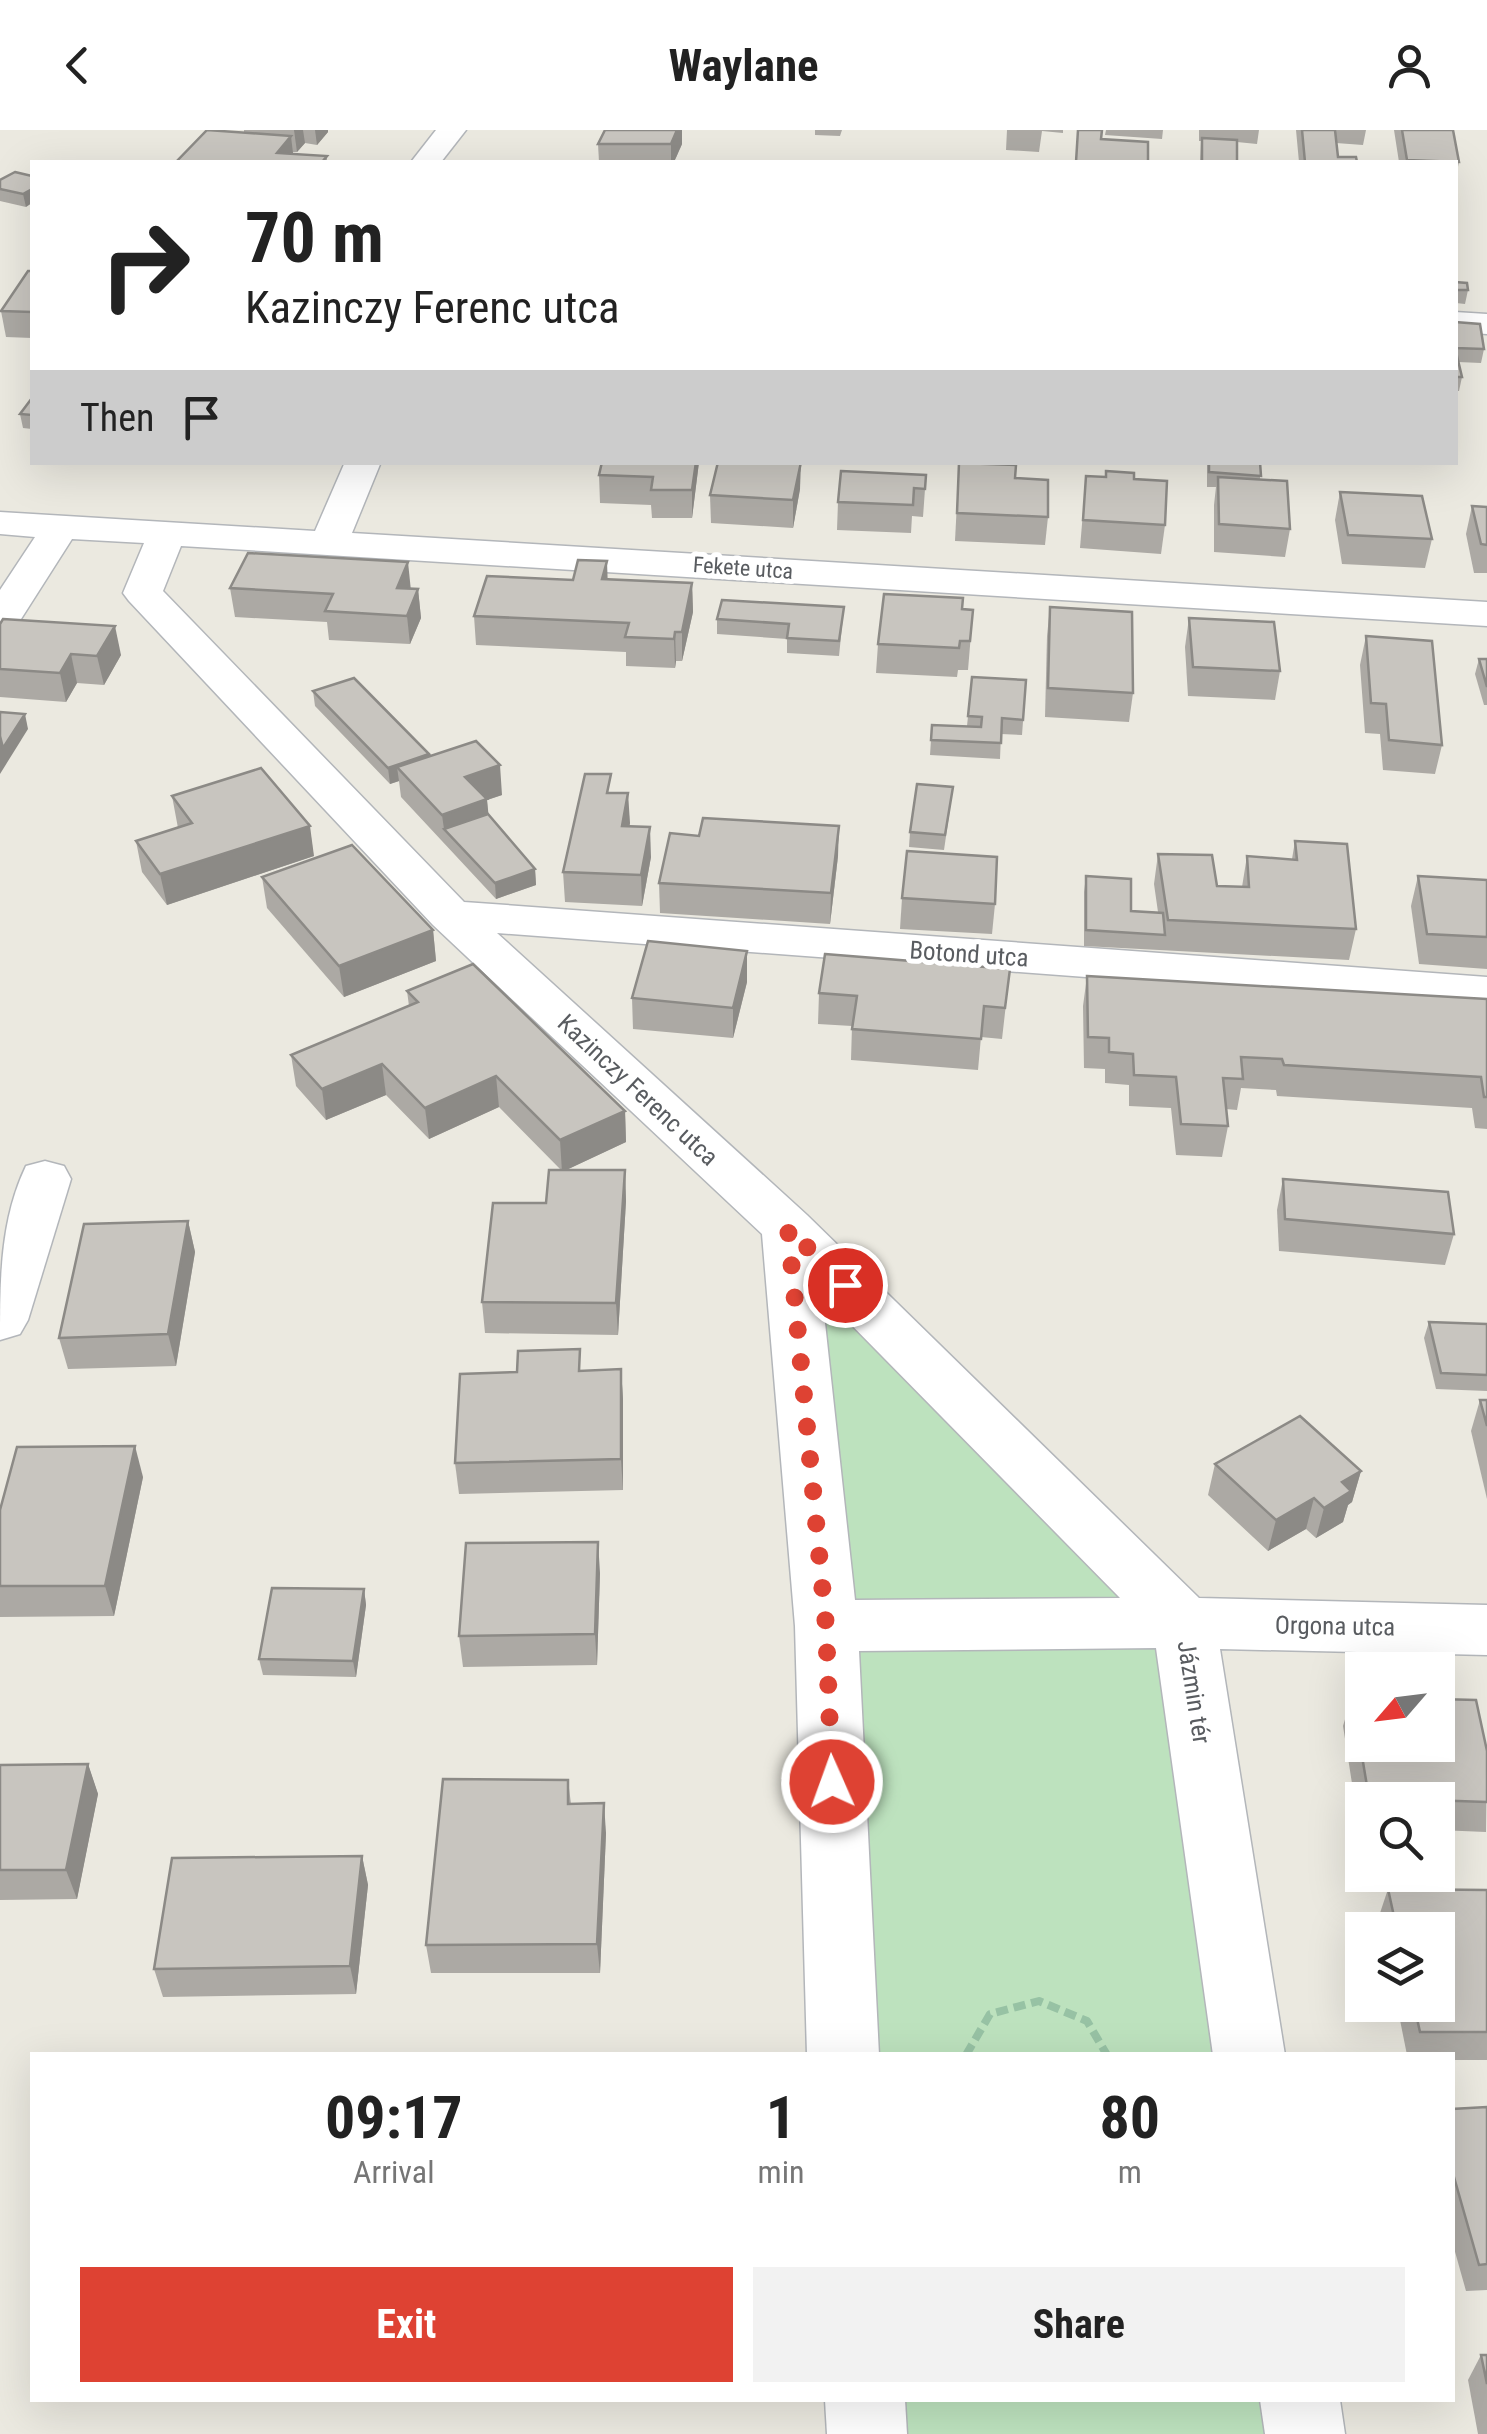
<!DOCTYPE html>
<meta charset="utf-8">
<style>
body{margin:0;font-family:"Roboto Condensed",sans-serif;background:#f2f2f2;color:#222;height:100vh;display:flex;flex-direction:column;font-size:38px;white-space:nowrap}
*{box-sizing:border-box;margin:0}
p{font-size:32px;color:#767676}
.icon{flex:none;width:55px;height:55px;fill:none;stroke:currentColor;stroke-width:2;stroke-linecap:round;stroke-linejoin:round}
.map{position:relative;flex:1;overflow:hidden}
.sheet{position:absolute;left:30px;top:1922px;width:1425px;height:350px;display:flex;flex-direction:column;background:#fff;border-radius:0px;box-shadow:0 10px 40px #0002}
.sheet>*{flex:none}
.hud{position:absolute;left:30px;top:30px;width:1428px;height:305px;border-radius:0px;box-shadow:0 10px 40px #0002;background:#fff;color:#222;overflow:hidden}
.needle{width:65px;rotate:242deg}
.fabs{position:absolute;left:1345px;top:1522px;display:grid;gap:20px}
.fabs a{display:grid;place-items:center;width:110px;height:110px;border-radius:0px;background:#fff;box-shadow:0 10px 40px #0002;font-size:50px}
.pin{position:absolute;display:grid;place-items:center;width:85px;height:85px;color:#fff;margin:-42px;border:5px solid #fff;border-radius:50%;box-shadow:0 2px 10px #0007}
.me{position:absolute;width:110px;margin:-55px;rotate:358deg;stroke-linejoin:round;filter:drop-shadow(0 0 8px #0008)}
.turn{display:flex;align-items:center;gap:35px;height:210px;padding:0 50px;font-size:45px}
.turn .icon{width:130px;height:130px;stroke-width:2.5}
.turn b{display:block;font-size:70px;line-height:85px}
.then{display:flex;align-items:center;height:95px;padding:0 50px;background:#0003;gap:20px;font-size:38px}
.eta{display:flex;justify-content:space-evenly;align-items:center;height:170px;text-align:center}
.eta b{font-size:60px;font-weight:700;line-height:70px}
.cta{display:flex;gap:20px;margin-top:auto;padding:20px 50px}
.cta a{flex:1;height:115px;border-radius:0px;background:#de4233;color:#fff;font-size:40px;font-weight:700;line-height:115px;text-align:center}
.cta a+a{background:#f2f2f2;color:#222}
header{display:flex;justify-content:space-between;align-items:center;height:130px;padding:0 50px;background:#fff;font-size:45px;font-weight:700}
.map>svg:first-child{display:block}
.green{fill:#bde2be}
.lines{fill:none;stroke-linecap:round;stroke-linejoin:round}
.minor-casing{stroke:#b3b6ba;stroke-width:3}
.path{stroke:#97c2a4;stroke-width:8;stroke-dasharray:12 6;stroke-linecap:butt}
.minor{fill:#fff;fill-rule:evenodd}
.wall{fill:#aca9a4}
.shaded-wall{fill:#8c8a86}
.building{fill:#c8c5bf;stroke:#8c8a86;stroke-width:2.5}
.route{stroke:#de4233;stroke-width:18;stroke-dasharray:0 32.4}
.labels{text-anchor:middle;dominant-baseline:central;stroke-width:10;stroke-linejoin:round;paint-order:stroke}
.far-street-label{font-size:22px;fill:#595c60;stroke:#fff}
.street-label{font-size:25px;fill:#595c60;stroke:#fff}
</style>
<header><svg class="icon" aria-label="back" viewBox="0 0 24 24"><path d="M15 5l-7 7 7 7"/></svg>Waylane<svg class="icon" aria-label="person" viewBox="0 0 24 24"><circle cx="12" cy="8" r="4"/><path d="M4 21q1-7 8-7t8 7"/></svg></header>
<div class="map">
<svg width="1487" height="2304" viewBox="0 0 1487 2304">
<rect width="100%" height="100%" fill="#ebe9e0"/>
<g class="green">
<polygon points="788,1098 1184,1493 1249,1925 843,1925"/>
<polygon points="865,2270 1300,2270 1305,2304 867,2304"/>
</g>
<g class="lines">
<defs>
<g id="minor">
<polygon points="436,0 466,0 441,32 411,32"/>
<polygon points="1455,182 1487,184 1487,204 1455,202"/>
<path d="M345,332H381L352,403L1487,472V496L181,416L163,461L464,772L1487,847V877L497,803L807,1085L1199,1468L1487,1475V1525L1220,1519L1285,1925H1213L1156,1518L859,1521L879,1925H807L795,1496L762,1104L433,795L129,471L123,463L144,413L72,409L14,500L0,503V460L35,407L0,404V382L315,401ZM822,1165L1120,1468L855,1470Z"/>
<path d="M45,1031L64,1036L71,1049L28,1190L20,1204L0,1210C0,1150 0,1090 26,1036Z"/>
<polygon points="825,2270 905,2270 907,2304 827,2304"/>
<polygon points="1260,2270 1340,2270 1345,2304 1265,2304"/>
</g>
</defs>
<use href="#minor" class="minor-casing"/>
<polyline class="path" points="966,1925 990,1884 1039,1871 1087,1891 1107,1925"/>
<use href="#minor" class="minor"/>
</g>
<g class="wall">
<polygon points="244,0 328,0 328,2 317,15 305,13 297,22 293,22 293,24 327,26 327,32 176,32 244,2"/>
<polygon points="605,0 682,0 682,14 674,32 599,32 598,14"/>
<polygon points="815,0 842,0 840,6 815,5"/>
<polygon points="1007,0 1063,0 1063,3 1042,1 1039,22 1006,20"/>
<polygon points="1106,0 1163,0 1162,9 1105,5"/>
<polygon points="1199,0 1259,0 1257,14 1237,12 1237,32 1200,32 1201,11 1199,11"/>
<polygon points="1296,0 1366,0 1363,15 1336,13 1338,27 1357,32 1299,32"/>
<polygon points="1394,0 1453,0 1459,32 1455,51 1455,32 1399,32"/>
<polygon points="32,46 26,77 0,71 0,50"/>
<polygon points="32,141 32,208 6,207 1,181"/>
<polygon points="1455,152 1468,160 1465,174 1456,173 1455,176"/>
<polygon points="1455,192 1484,219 1481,233 1458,232 1462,247 1459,261 1455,261"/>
<polygon points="32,268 32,299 23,298 20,284"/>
<polygon points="602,332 699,332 692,388 652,388 651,375 600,373 599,345"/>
<polygon points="1207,332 1260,332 1260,350 1290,399 1285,427 1214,422 1214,375 1216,357 1207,357"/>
<polygon points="959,333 1015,348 1048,387 1045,415 955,411"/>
<polygon points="926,345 923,387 912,386 911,403 837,400 838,372"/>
<polygon points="1086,346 1165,395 1161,424 1080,418"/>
<polygon points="800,359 793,398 711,393 710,365"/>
<polygon points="1340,362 1432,409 1425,438 1342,434 1335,390"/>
<polygon points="1472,376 1487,377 1487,443 1474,443 1466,404"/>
<polygon points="607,431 607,449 692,453 693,482 682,531 676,531 675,538 626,536 626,522 476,515 474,486 573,450"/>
<polygon points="230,458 418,459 421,488 410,514 329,510 327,492 235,487"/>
<polygon points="844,477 839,526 787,523 787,509 717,504 717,489"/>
<polygon points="1050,477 1133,563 1129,592 1045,587 1047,506"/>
<polygon points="962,479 973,480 968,540 958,540 957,547 876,543 878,514"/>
<polygon points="1189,488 1280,541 1275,570 1188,566 1185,517"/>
<polygon points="0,494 121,525 104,555 77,553 66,572 0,567"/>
<polygon points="1366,506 1442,615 1435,644 1383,640 1380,604 1365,603 1360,535"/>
<polygon points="1479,529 1487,529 1487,575 1484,575 1475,544"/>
<polygon points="972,547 1026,550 1022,605 1001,604 1000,629 930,625 932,595 967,596"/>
<polygon points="313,561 430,626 502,665 487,670 488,684 535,739 536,755 496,769 401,667 399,651 390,654 315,576"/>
<polygon points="611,663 630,693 629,696 651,727 642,776 565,772 563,742"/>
<polygon points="172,666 314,726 167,775 142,742 136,711 178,698"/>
<polygon points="951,672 944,720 909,717 910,702"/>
<polygon points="1295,711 1356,799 1349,830 1084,816 1084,762 1086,746 1131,781 1158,782 1154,754 1158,724 1217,756 1242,757 1247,726 1292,729"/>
<polygon points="838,726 830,794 660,783 659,753"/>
<polygon points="1418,746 1487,750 1487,839 1419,834 1411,776"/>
<polygon points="262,747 433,800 436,831 344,867 267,778"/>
<polygon points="902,768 995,774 992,804 900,799"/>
<polygon points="747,821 747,852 733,908 633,899 632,868"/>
<polygon points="1010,839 1002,909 981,907 978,940 851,930 852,896 818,894 819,863"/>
<polygon points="1087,846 1487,869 1487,999 1475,998 1472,978 1277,966 1276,960 1241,958 1237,980 1226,979 1228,996 1222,1027 1176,1025 1171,978 1129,976 1129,955 1105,953 1105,939 1084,938 1083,876"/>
<polygon points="407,861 625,981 626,1012 566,1040 625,1040 626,1071 618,1205 485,1203 482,1172 546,1073 561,1040 499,977 429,1009 386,965 326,990 296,956 291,925 409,876"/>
<polygon points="1283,1049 1454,1104 1445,1135 1279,1121 1277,1080"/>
<polygon points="188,1091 195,1122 176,1236 68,1239 59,1208"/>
<polygon points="1429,1192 1487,1194 1487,1261 1436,1259 1424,1208"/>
<polygon points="621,1239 623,1270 623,1360 459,1364 455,1333 581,1241"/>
<polygon points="1480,1270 1487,1270 1487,1369 1471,1301"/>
<polygon points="1215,1334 1361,1341 1352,1372 1348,1375 1343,1392 1316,1408 1306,1399 1268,1421 1208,1365"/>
<polygon points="143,1347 114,1486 0,1487 0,1380"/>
<polygon points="600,1443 597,1535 463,1537 459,1506"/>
<polygon points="364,1459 366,1475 356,1547 263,1545 259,1529"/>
<polygon points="1352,1566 1487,1621 1486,1702 1438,1700 1438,1670 1362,1670 1362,1698 1359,1698 1343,1596"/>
<polygon points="88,1634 98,1664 77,1769 0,1770 0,1635"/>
<polygon points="568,1650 571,1674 606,1703 600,1843 431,1843 426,1815"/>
<polygon points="362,1726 368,1755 356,1864 163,1867 154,1839"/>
<polygon points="1388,1759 1487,1760 1487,1930 1452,1930 1452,1925 1407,1925 1397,1875 1438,1875 1438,1800 1380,1800 1378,1789"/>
<polygon points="1487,1977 1487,2160 1466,2161 1452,2111 1452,1979"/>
<polygon points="1481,2225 1487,2225 1487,2304 1478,2304 1468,2250"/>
</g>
<g class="shaded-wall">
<polygon points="294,0 303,0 305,13 297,22"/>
<polygon points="315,0 328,0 328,2 317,15"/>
<polygon points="677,0 682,0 682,14 674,32 671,32 671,14"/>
<polygon points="291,6 294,32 277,23"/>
<polygon points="32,59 32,73 26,77 23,64"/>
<polygon points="696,332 699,332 692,388 692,360"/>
<polygon points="801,332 800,359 793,398 793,370"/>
<polygon points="607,431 608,460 602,449"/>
<polygon points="408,432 411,461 400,486 397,458"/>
<polygon points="692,453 693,482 682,531 682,502"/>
<polygon points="418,459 421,488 410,514 407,486"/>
<polygon points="115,496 121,525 104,555 97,526"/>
<polygon points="675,502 676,531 675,538 674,509"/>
<polygon points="71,524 77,553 66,572 60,543"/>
<polygon points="25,584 28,599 0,644 0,606"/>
<polygon points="429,624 431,640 397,637 399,651 390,654 388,638"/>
<polygon points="500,635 502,665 487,670 490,699 444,699 442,685 465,647"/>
<polygon points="628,663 630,693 624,726 622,696"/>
<polygon points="310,696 314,726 167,775 160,744"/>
<polygon points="839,696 838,726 830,794 831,763"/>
<polygon points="650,697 651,727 642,776 641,745"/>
<polygon points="535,739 536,755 496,769 495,753"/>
<polygon points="433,800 436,831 344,867 339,836"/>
<polygon points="747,821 747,852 733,908 733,878"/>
<polygon points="382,934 386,965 326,990 322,959"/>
<polygon points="496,946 499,977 429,1009 425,978"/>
<polygon points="625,981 626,1012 562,1042 560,1010"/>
<polygon points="625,1040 626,1071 618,1205 616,1173"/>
<polygon points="188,1091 195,1122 176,1236 168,1204"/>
<polygon points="621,1239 623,1270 623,1360 621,1329"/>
<polygon points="135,1316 143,1347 114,1486 105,1456"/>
<polygon points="1361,1341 1352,1372 1348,1375 1343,1392 1316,1408 1324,1378 1342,1352"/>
<polygon points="1314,1368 1306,1399 1268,1421 1276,1390"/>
<polygon points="598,1412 600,1443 597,1535 595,1504"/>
<polygon points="364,1459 366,1475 356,1547 353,1531"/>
<polygon points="88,1634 98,1664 77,1769 66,1740"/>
<polygon points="604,1673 606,1703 600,1843 597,1814"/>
<polygon points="362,1726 368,1755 356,1864 350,1836"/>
</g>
<g class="building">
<polygon points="207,0 291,6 277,23 327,26 322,32 176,32"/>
<polygon points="605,0 677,0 671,14 598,14"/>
<polygon points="1078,0 1102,0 1101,9 1148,12 1148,32 1076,32"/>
<polygon points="1302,0 1335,0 1338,27 1356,27 1357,32 1305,32"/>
<polygon points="1402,0 1453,0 1459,32 1407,30"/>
<polygon points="1202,8 1237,10 1237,32 1202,31"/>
<polygon points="15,42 32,46 32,59 23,64 0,59 0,50"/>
<polygon points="28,141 32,141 32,182 1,181"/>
<polygon points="1455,152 1467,153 1468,160 1456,160 1456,170 1455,170"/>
<polygon points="1455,192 1480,194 1484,219 1455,218"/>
<polygon points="1455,226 1457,226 1462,247 1455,247"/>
<polygon points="32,268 32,285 20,284"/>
<polygon points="602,332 696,332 692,360 651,360 653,347 599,345"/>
<polygon points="718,332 801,332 793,370 710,365"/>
<polygon points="1209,332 1260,332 1261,346 1209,342"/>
<polygon points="959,333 1016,335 1015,348 1048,350 1048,387 957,383"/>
<polygon points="841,341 926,345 925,359 914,358 913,375 838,372"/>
<polygon points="1106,341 1134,343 1134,349 1167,351 1165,395 1083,390 1086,346 1106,347"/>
<polygon points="1218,347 1287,351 1290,399 1219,394"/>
<polygon points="1340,362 1422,366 1432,409 1348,405"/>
<polygon points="1472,376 1487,377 1487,415 1481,414"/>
<polygon points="248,423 408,432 397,458 418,459 407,486 325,481 333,464 230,458"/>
<polygon points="578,430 607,431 602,449 692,453 682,502 675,502 674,509 625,507 629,493 474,486 487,446 573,450"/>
<polygon points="884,464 963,468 962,479 973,480 970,511 960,511 959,518 878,514"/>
<polygon points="722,470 844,477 839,511 787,508 789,494 717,489"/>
<polygon points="1050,477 1132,482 1133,563 1048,558"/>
<polygon points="1189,488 1274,492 1280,541 1193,537"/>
<polygon points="3,489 115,496 97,526 71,524 60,543 0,539 0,494"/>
<polygon points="1366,506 1432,511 1442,615 1389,610 1386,574 1371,573"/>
<polygon points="1479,529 1487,529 1487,557"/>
<polygon points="972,547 1026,550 1023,590 1002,588 1001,613 931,610 932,595 981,597 982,587 968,586"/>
<polygon points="354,548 429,624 388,638 313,561"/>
<polygon points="0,582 25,584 3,618 0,606"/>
<polygon points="476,611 500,635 465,647 487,669 442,685 397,637"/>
<polygon points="261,638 310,696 160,744 136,711 192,693 172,666"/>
<polygon points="585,644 611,644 607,663 628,663 622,696 650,697 641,745 563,742"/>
<polygon points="917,654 953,657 945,705 910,702"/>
<polygon points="488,684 535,739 495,753 444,699"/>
<polygon points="703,688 839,696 831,763 659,753 670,703 699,706"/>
<polygon points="1295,711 1347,714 1356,799 1168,790 1158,724 1212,725 1217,756 1249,757 1247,726 1297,730"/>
<polygon points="352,715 433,800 339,836 262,747"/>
<polygon points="907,721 997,727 995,774 902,768"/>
<polygon points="1086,746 1131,749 1131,781 1163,783 1165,805 1086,800"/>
<polygon points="1418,746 1487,750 1487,807 1427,804"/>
<polygon points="648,811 747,821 733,878 632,868"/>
<polygon points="825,824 1010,839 1005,878 984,876 981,909 852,899 857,866 819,863"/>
<polygon points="473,834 625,981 560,1010 496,946 425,978 382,934 322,959 291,925 418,872 407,861"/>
<polygon points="1087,846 1487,869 1487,967 1484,967 1481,947 1284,935 1282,929 1241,927 1243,949 1223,948 1228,996 1181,994 1176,947 1134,945 1133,924 1109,922 1109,908 1088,907"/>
<polygon points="549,1040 625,1040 616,1173 482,1172 493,1073 546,1073"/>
<polygon points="1283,1049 1448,1062 1454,1104 1285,1089"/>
<polygon points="188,1091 168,1204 59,1208 84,1094"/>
<polygon points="1429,1192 1487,1194 1487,1245 1441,1243"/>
<polygon points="580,1219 579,1241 621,1239 621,1329 455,1333 460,1244 517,1242 518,1221"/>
<polygon points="1480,1270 1487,1270 1487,1296"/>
<polygon points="1300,1286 1361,1341 1342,1352 1351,1361 1324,1378 1314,1368 1276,1390 1215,1334"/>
<polygon points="135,1316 105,1456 0,1456 0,1380 17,1317"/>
<polygon points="598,1412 595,1504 459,1506 466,1413"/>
<polygon points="272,1458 364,1459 353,1531 259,1529"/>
<polygon points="1352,1566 1362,1566 1362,1615 1438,1615 1438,1569 1476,1570 1487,1621 1487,1672 1369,1668"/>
<polygon points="88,1634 66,1740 0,1740 0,1635"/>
<polygon points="443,1649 568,1650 568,1674 604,1673 597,1814 426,1815"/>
<polygon points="362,1726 350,1836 154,1839 172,1728"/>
<polygon points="1388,1759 1487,1760 1487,1902 1420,1902 1414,1875 1438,1875 1438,1800 1397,1800"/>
<polygon points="1487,1977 1487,2134 1479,2135 1452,2040 1452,1979"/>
<polygon points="1481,2225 1487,2225 1487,2254"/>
</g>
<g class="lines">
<polyline class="route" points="832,1652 826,1496 788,1098 845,1155"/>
</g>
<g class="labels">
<g class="far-street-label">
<text transform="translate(743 438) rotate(4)">Fekete utca</text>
</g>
<g class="street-label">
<text transform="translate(969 824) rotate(4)">Botond utca</text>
<text transform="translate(638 960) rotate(43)">Kazinczy Ferenc utca</text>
<text transform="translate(1335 1496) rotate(1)">Orgona utca</text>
<text transform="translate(1194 1562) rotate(81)">Jázmin tér</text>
</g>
</g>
</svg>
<div class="fabs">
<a><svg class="needle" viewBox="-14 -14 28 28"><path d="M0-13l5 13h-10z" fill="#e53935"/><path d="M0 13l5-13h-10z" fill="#767676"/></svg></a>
<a><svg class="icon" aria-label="search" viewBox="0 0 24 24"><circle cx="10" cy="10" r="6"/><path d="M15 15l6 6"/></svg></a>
<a><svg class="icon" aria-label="layers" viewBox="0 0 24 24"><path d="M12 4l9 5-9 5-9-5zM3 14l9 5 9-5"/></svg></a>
</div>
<div class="pin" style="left:845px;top:1155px;background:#d93025"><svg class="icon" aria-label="arrive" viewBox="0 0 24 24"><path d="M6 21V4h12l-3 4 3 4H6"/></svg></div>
<svg class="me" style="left:832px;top:1652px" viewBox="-20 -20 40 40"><circle r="17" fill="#de4233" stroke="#fff" stroke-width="3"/><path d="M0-11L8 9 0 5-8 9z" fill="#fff"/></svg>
<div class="hud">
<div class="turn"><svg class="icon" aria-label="right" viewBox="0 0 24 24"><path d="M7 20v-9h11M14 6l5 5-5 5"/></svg><div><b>70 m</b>Kazinczy Ferenc utca</div></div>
<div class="then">Then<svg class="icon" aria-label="arrive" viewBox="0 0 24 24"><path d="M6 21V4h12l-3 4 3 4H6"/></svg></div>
</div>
<section class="sheet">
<div class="eta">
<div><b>09:17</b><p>Arrival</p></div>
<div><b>1</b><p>min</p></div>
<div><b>80</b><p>m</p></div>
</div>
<div class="cta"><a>Exit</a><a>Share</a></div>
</section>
</div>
